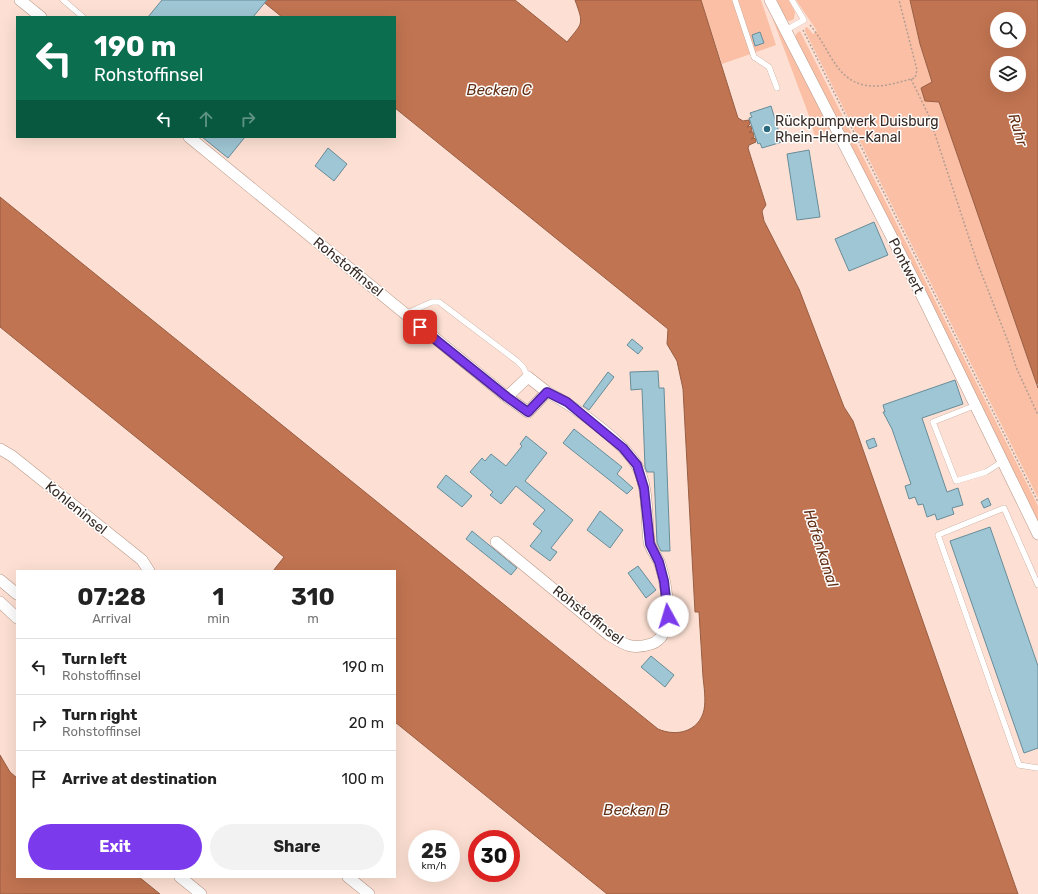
<!DOCTYPE html>
<meta charset="utf-8">
<style>
body{margin:0;font-family:Rubik,sans-serif;background:#f2f2f2;color:#222;height:100vh;display:flex;flex-direction:column;font-size:15px;white-space:nowrap}
*{box-sizing:border-box;margin:0}
p{font-size:13px;color:#767676}
.icon{flex:none;width:22px;height:22px;fill:none;stroke:currentColor;stroke-width:2;stroke-linecap:round;stroke-linejoin:round}
.map{position:relative;flex:1;overflow:hidden}
.panel{position:absolute;left:16px;top:570px;width:380px;height:308px;display:flex;flex-direction:column;background:#fff;border-radius:0px;box-shadow:0 4px 16px #0002}
.panel>*{flex:none}
.hud{position:absolute;left:16px;top:16px;width:380px;height:122px;border-radius:0px;box-shadow:0 4px 16px #0002;background:#0b6e4f;color:#fff;overflow:hidden}
.tools{position:absolute;left:990px;top:12px;display:grid;gap:8px}
.tools a{display:grid;place-items:center;width:36px;height:36px;border-radius:50%;background:#fff;box-shadow:0 4px 16px #0002;font-size:20px}
.speed{position:absolute;left:408px;top:830px;display:flex;gap:8px;font-size:20px;font-weight:700;text-align:center}
.speed>*{display:grid;place-content:center;width:52px;height:52px;border-radius:50%;background:#fff;box-shadow:0 4px 16px #0002;line-height:1}
.speed small{font-size:10px;font-weight:400}
.speed .limit{border:6px solid #d22;background:#fff;color:#111}
.pin{position:absolute;display:grid;place-items:center;width:34px;height:34px;color:#fff;margin:-17px;border-radius:8px;box-shadow:0 2px 6px #0006}
.me{position:absolute;width:44px;margin:-22px;rotate:354deg;stroke-linejoin:round;filter:drop-shadow(0 0 3px #0008)}
.turn{display:flex;align-items:center;gap:14px;height:84px;padding:0 12px;font-size:18px}
.turn .icon{width:52px;height:52px;stroke-width:2.5}
.turn b{display:block;font-size:28px;line-height:34px}
.lanes{display:flex;align-items:center;height:38px;padding:0 12px;background:#0003;justify-content:center;gap:20px;direction:ltr}
.lanes .off{opacity:.35}
.eta{display:flex;justify-content:space-evenly;align-items:center;height:68px;text-align:center}
.eta b{font-size:24px;font-weight:700;line-height:28px}
.button{display:flex;gap:8px;margin-top:auto;padding:8px 12px}
.button a{flex:1;height:46px;border-radius:24px;background:#7c3aed;color:#fff;font-size:16px;font-weight:700;line-height:46px;text-align:center}
.button a+a{background:#f2f2f2;color:#222}
ul{padding:0;list-style:none}
li{display:flex;align-items:center;gap:12px;height:56px;padding:0 12px;border-top:1px solid #e0e0e0}
li div{flex:1}
li b{display:block;font-size:15px}
li em{font-style:normal}
.map>svg:first-child{display:block}
.green{fill:#fabfa4}
.water{fill:#c17451;stroke:#985e44;fill-rule:evenodd}
.building{fill:#9fc6d4;stroke:#678c99}
.lines{fill:none;stroke-linecap:round;stroke-linejoin:round}
.service-casing{stroke:#b99889;stroke-width:6}
.minor-casing{stroke:#b99889;stroke-width:12}
.path{stroke:#b49d93;stroke-width:1.5;stroke-dasharray:2 2;stroke-linecap:butt}
.service{stroke:#fff;stroke-width:5.5}
.minor{stroke:#fff;stroke-width:11}
.route-casing{stroke:#51269a;stroke-width:10}
.route{stroke:#7c3aed;stroke-width:7}
.poi-dot{fill:#296a7e;stroke:#fff;stroke-width:1.5}
.labels{text-anchor:middle;dominant-baseline:central;stroke-width:3;stroke-linejoin:round;paint-order:stroke}
.poi-label{font-size:14px;fill:#372a24;stroke:#fff;text-anchor:start}
.street-label{font-size:14px;fill:#372a24;stroke:#fff}
.water-label{font-size:15px;font-style:italic;fill:#633016;stroke:#fff}
</style>
<div class="map">
<svg width="1038" height="894" viewBox="0 0 1038 894">
<rect width="100%" height="100%" fill="#fde0d3"/>
<g class="green">
<polygon points="701,0 761,0 776,45 722,64"/>
<polygon points="775,0 789,0 795,12 794,19 790,21 786,20"/>
<polygon points="796,0 910,0 920,44 932,83 926,101 939,102 1038,388 1038,498 805,31 805,28 807,27 813,34 817,31"/>
<polygon points="771,14 830,129 817,136 818,140 816,140 808,113"/>
<polygon points="800,31 1038,506 1038,524 795,38 796,34"/>
</g>
<g class="water">
<path d="M261,0H515L567,42C583,22 584,25 575,0H701L738,118L743,121L749,120L750,124L747,127L751,126L752,131L749,132H753L754,137L751,139L755,138L756,142L749,145L748,148L766,205L762,211L764,221L799,289L844,407L853,421L1018,894H607L395,722V571H273L284,557L0,327V197L658,729C676,737 699,732 704,710C706,699 704,687 703,677C702,655 700,634 699,612H695L683,389L677,361L667,344L668,329L395,108V17H282Z"/>
<path d="M910,0H1038V388L939,102L925,101L921,88L932,82L920,44ZM997,19H1019V41H997ZM997,63H1019V85H997Z"/>
<polygon points="0,755 10,772 17,778 17,877 139,877 160,894 0,894"/>
</g>
<g class="building">
<polygon points="162,0 267,0 253,17 148,17"/>
<polygon points="760,32 764,43 755,46 752,35"/>
<polygon points="771,106 782,142 762,148 760,143 758,144 749,118 752,117 750,113"/>
<polygon points="202,137 245,137 228,158"/>
<polygon points="328,148 347,164 334,181 315,166"/>
<polygon points="809,150 820,217 797,220 787,154"/>
<polygon points="874,222 888,255 849,271 835,239"/>
<polygon points="632,339 643,348 638,354 627,345"/>
<polygon points="658,371 659,388 664,388 670,551 661,551 657,543 654,472 647,472 645,467 642,389 631,390 630,372"/>
<polygon points="608,372 614,377 589,410 583,406"/>
<polygon points="955,380 963,404 922,418 947,492 958,488 963,505 952,508 954,514 937,520 935,514 927,517 923,504 918,505 915,497 909,499 905,486 911,484 892,429 883,412 885,412 883,405"/>
<polygon points="574,429 622,467 617,474 633,488 627,494 563,443"/>
<polygon points="526,436 547,453 525,481 573,520 551,548 557,552 550,561 530,546 542,531 533,524 545,510 516,486 501,504 490,495 493,492 470,472 482,458 485,461 491,454 506,466 522,446 520,444"/>
<polygon points="874,438 877,446 869,449 866,441"/>
<polygon points="446,475 472,496 462,507 437,487"/>
<polygon points="988,498 991,505 984,508 981,502"/>
<polygon points="600,511 623,530 610,548 587,530"/>
<polygon points="990,527 1038,666 1038,748 1024,753 950,541"/>
<polygon points="472,531 517,568 511,575 466,539"/>
<polygon points="638,566 656,590 646,598 628,573"/>
<polygon points="651,656 674,675 665,687 641,667"/>
</g>
<g class="lines">
<defs>
<g id="service">
<polyline points="63,0 83,17"/>
<polyline points="735,0 754,57 769,67 777,88"/>
<polyline points="786,30 804,20 792,0"/>
<polyline points="405,314 432,302 439,302 517,361 523,367 528,377"/>
<polyline points="976,405 933,422 956,481 986,472 1003,461"/>
<polyline points="1038,585 1004,508 938,535 1019,765 1038,768"/>
</g>
<g id="minor">
<polyline points="20,0 41,17"/>
<polyline points="770,0 923,298 1038,534"/>
<polyline points="189,137 507,397 528,412 547,392 528,377 507,397"/>
<polyline points="0,449 12,456 142,560 149,571"/>
<path d="M496,542L609,635C625,645 632,650 651,644C677,636 666,583 660,564C657,556 651,550 649,542C646,518 649,486 636,464C621,440 573,405 547,392"/>
<polyline points="0,580 17,594"/>
<polyline points="0,602 17,618"/>
<polyline points="180,877 201,894"/>
<polyline points="348,877 369,894"/>
</g>
</defs>
<use href="#service" class="service-casing"/>
<use href="#minor" class="minor-casing"/>
<g class="path">
<path d="M810,25C833,52 836,88 879,86C891,85 903,81 915,78L917,70L899,0"/>
<polyline points="803,30 1038,502"/>
<polyline points="911,79 929,116 977,262 1009,344 1016,367 1038,415"/>
<polyline points="1037,385 1038,384"/>
</g>
<use href="#service" class="service"/>
<use href="#minor" class="minor"/>
</g>
<g class="lines">
<defs>
<polyline id="route" points="420,327 507,397 528,412 547,392 567,402 623,448 637,465 644,488 650,544 659,562 664,581 668,616"/>
</defs>
<use href="#route" class="route-casing"/>
<use href="#route" class="route"/>
</g>
<circle class="poi-dot" cx="767" cy="129" r="4"/>
<g class="labels">
<g class="poi-label">
<text x="775" y="121">Rückpumpwerk Duisburg<tspan x="775" dy="16">Rhein-Herne-Kanal</tspan></text>
</g>
<g class="street-label">
<text transform="translate(906 266) rotate(63)">Pontwert</text>
<text transform="translate(348 267) rotate(39)">Rohstoffinsel</text>
<text transform="translate(76 508) rotate(39)">Kohleninsel</text>
<text transform="translate(588 615) rotate(38)">Rohstoffinsel</text>
</g>
<g class="water-label">
<text x="499" y="90">Becken C</text>
<text transform="translate(1018 130) rotate(73)">Ruhr</text>
<text transform="translate(821 548) rotate(72)">Hafenkanal</text>
<text x="636" y="810">Becken B</text>
</g>
</g>
</svg>
<div class="tools">
<a><svg class="icon" aria-label="search" viewBox="0 0 24 24"><circle cx="10" cy="10" r="6"/><path d="M15 15l6 6"/></svg></a>
<a><svg class="icon" aria-label="layers" viewBox="0 0 24 24"><path d="M12 4l9 5-9 5-9-5zM3 14l9 5 9-5"/></svg></a>
</div>
<div class="speed"><div>25<small>km/h</small></div><div class="limit">30</div></div>
<div class="pin" style="left:420px;top:327px;background:#d93025"><svg class="icon" aria-label="arrive" viewBox="0 0 24 24"><path d="M6 21V4h12l-3 4 3 4H6"/></svg></div>
<svg class="me" style="left:668px;top:616px" viewBox="-20 -20 40 40"><circle r="19" fill="#fff"/><path d="M0-13L10 11 0 6-10 11z" fill="#7c3aed"/></svg>
<div class="hud">
<div class="turn"><svg class="icon" aria-label="left" viewBox="0 0 24 24"><path d="M17 20v-9H6M10 6l-5 5 5 5"/></svg><div><b>190 m</b>Rohstoffinsel</div></div>
<div class="lanes"><svg class="icon" aria-label="left" viewBox="0 0 24 24"><path d="M17 20v-9H6M10 6l-5 5 5 5"/></svg><svg class="icon off" aria-label="ahead" viewBox="0 0 24 24"><path d="M12 20V5M6 11l6-6 6 6"/></svg><svg class="icon off" aria-label="right" viewBox="0 0 24 24"><path d="M7 20v-9h11M14 6l5 5-5 5"/></svg></div>
</div>
<section class="panel">
<div class="eta">
<div><b>07:28</b><p>Arrival</p></div>
<div><b>1</b><p>min</p></div>
<div><b>310</b><p>m</p></div>
</div>
<ul>
<li><svg class="icon" aria-label="left" viewBox="0 0 24 24"><path d="M17 20v-9H6M10 6l-5 5 5 5"/></svg><div><b>Turn left</b><p>Rohstoffinsel</p></div><em>190 m</em></li>
<li><svg class="icon" aria-label="right" viewBox="0 0 24 24"><path d="M7 20v-9h11M14 6l5 5-5 5"/></svg><div><b>Turn right</b><p>Rohstoffinsel</p></div><em>20 m</em></li>
<li><svg class="icon" aria-label="arrive" viewBox="0 0 24 24"><path d="M6 21V4h12l-3 4 3 4H6"/></svg><div><b>Arrive at destination</b></div><em>100 m</em></li>
</ul>
<div class="button"><a>Exit</a><a>Share</a></div>
</section>
</div>
